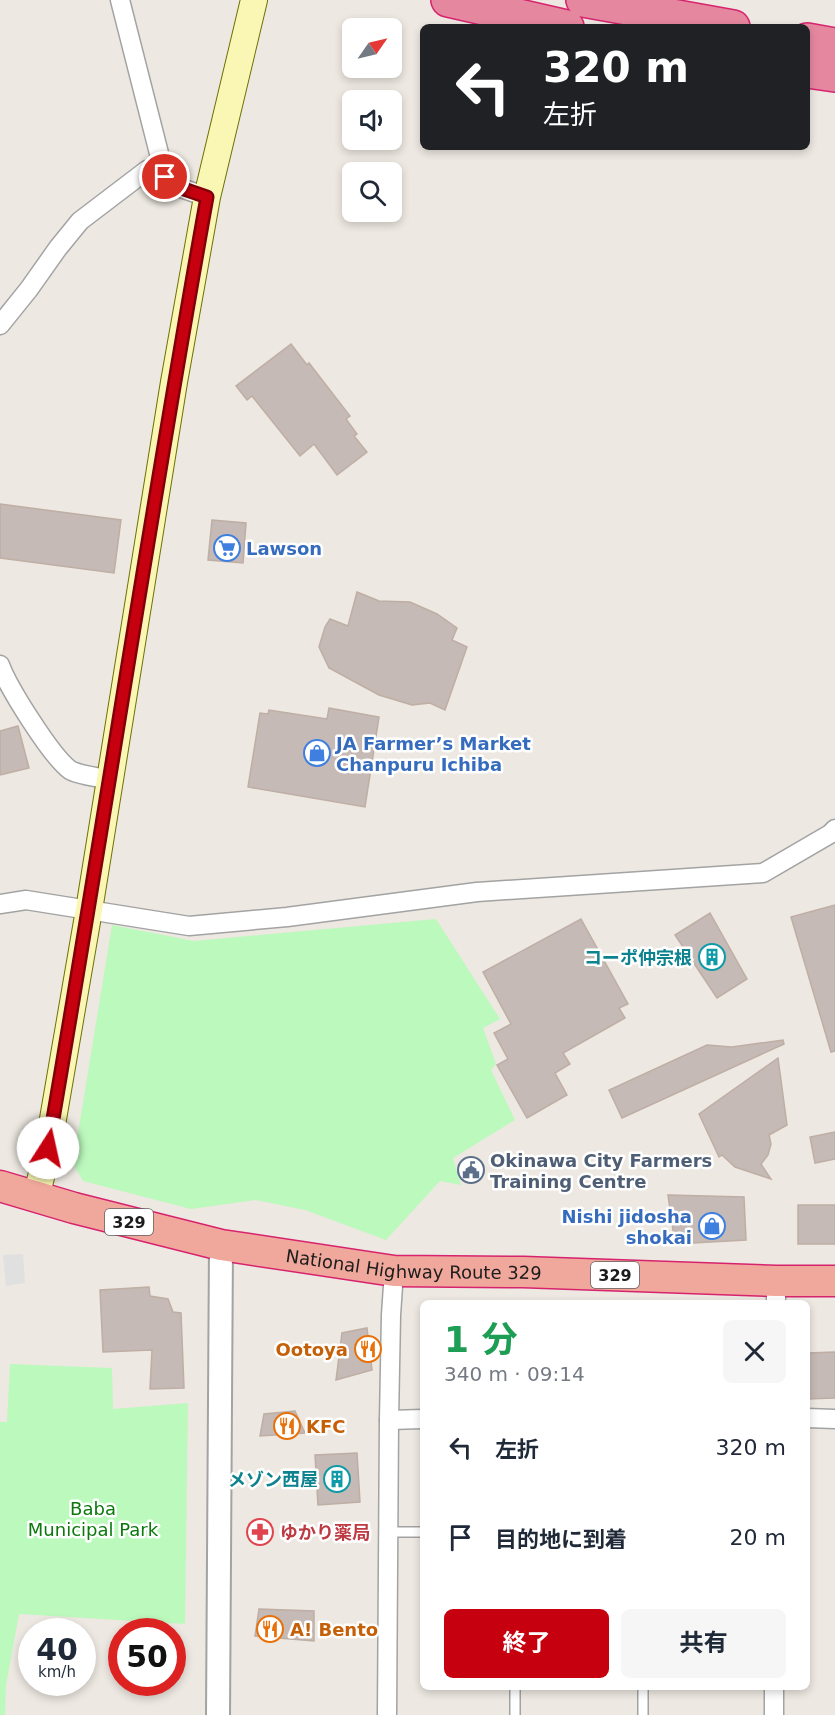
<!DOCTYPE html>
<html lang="ja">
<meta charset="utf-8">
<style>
body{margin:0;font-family:"DejaVu Sans","Noto Sans JP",sans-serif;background:#f6f6f7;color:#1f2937;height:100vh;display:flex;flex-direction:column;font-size:22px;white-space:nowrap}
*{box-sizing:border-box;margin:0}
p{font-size:20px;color:#747a83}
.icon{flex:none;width:33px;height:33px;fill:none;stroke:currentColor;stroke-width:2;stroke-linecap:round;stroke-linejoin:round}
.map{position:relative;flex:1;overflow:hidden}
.details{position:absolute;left:420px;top:1300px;width:390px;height:390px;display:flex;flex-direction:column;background:#fff;border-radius:9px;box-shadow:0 3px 9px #0003}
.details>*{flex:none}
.top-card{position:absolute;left:420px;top:24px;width:390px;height:126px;border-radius:9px;box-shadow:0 3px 9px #0003;background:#202124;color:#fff;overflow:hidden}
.needle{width:39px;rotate:56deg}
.fabs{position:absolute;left:342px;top:18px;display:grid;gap:12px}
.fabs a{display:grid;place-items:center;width:60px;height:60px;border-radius:9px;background:#fff;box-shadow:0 3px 9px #0003;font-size:30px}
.speed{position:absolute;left:18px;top:1618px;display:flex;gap:12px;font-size:30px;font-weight:700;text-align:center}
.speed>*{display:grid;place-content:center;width:78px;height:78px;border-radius:50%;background:#fff;box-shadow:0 3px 9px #0003;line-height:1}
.speed small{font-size:15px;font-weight:400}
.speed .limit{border:9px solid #d22;background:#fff;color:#111}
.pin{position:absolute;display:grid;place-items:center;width:51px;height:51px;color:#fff;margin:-26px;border:3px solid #fff;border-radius:50%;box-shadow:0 2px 6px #0007}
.me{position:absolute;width:66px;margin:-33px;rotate:10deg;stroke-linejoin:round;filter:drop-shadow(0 0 4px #0008)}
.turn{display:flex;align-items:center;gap:21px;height:126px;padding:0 24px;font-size:27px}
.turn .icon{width:78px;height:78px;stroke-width:2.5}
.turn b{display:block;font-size:42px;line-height:51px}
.round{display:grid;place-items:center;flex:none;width:63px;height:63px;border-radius:9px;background:#f6f6f7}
.headline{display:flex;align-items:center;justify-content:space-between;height:102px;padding:0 24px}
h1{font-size:36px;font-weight:700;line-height:45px;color:#1e9e55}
.action{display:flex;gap:12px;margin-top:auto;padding:12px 24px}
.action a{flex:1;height:69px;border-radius:9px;background:#c7000f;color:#fff;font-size:24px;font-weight:700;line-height:69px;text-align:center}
.action a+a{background:#f6f6f7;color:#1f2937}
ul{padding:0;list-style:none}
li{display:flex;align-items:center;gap:18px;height:90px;padding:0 24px}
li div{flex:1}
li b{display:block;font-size:22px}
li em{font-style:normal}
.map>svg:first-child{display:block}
.park{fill:#bcf9bd}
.parking{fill:#e0e0e0}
.building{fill:#c5bab5;stroke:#bfaea4;stroke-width:1.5}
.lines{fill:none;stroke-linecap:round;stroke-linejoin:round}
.service-casing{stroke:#a3a3a3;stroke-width:12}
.minor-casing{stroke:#a3a3a3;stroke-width:21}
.tertiary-casing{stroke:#a3a3a3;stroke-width:26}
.secondary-casing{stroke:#6e7104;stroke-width:28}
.trunk-casing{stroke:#d7236e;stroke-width:33}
.motorway-casing{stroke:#d7236e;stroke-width:36}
.service{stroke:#fff;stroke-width:9}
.minor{stroke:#fff;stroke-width:18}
.tertiary{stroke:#fff;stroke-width:22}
.secondary{stroke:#f9f7b3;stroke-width:26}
.trunk{stroke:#f1a89c;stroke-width:30}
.motorway{stroke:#e687a0;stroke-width:33}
.route-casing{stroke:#81000a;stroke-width:15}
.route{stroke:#c7000f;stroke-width:10}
.labels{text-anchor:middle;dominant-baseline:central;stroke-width:5;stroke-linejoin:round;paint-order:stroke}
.shield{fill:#fff;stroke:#606060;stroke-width:1.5}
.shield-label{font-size:16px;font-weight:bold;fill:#1c1c1c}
.shop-label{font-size:18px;font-weight:bold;fill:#366cbe;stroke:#fff;text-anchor:start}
.culture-label{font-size:18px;font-weight:bold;fill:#0d838f;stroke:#fff;text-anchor:end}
.service-label{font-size:18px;font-weight:bold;fill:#4e5e75;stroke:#fff;text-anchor:start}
.street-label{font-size:18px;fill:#1c1c1c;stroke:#fff}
.food-label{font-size:18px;font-weight:bold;fill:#c56008;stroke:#fff;text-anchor:start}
.park-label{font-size:18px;fill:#0b790c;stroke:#fff}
.health-label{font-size:18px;font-weight:bold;fill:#be3a42;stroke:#fff;text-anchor:start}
</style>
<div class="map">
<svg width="835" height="1715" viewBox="0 0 835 1715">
<rect width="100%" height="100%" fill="#ede8e1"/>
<g class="park">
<polygon points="436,919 500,1019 483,1028 496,1064 491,1070 515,1120 453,1158 461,1185 440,1181 386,1240 305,1210 256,1200 191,1209 83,1181 73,1164 112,925 194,941"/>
<polygon points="10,1364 112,1368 113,1409 188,1403 185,1624 19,1614 6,1685 5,1715 0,1715 0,1422 7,1422"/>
</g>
<polygon class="parking" points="23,1254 25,1283 6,1286 3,1255"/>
<g class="building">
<polygon points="291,344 307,365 309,363 350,416 346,419 357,434 354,436 367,452 337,475 314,444 300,456 252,396 247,400 236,386"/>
<polygon points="0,504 121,520 114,573 0,558"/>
<polygon points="212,520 246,523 243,563 208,560"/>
<polygon points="357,592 379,601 410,602 437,614 457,628 452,640 467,647 445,710 430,703 412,705 379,695 329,668 319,647 325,627 330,619 348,626"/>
<polygon points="329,708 379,717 365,807 248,787 260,713 268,714 269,710 327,719"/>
<polygon points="18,726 29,768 0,775 0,731"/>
<polygon points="835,905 835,1051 831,1052 791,917"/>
<polygon points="710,913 747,979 717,998 675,935"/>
<polygon points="581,919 628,1004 619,1008 625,1018 563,1053 570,1064 555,1073 567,1095 527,1118 497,1065 508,1059 494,1033 511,1024 483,972"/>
<polygon points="783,1040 784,1044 622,1118 609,1090 707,1045 732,1047"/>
<polygon points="778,1058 787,1125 769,1135 771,1144 768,1155 761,1164 771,1179 735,1167 722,1155 719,1157 699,1114"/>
<polygon points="835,1132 835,1159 815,1163 810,1137"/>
<polygon points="668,1195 744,1197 746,1240 675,1244"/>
<rect x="798" y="1205" width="37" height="39"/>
<polygon points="149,1287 150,1296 168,1299 173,1312 181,1313 184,1388 150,1389 152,1350 103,1352 100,1290"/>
<polygon points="367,1328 372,1370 336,1380 342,1333"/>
<polygon points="835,1352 835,1398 807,1399 807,1353"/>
<polygon points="295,1411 305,1433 260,1436 264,1414"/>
<polygon points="357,1453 360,1502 318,1505 315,1455"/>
<polygon points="259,1609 314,1611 314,1641 255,1636"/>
</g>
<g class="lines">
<defs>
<g id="service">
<polyline points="388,1532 423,1532"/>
<polyline points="515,1688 515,1715"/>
<polyline points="643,1715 643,1688"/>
</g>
<g id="minor">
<polyline points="120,0 165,177"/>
<polyline points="0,325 29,289 58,248 80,221 147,170 165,177 181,188 207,197"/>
<path d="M0,665C8,687 51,756 70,770C78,775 99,777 110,780"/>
<polyline points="0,904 26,900 189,926 287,917 477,892 763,873 830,834 835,829"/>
<polyline points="776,1281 776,1304"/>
<polyline points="807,1418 835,1419"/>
<polyline points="389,1420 423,1419"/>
<polyline points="387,1715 389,1420 391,1315 394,1271"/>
<polyline points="774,1715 774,1688"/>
</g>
<polyline id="tertiary" points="218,1715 221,1245"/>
<polyline id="secondary" points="36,1198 48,1148 89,910 174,382 207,197 254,0"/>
<g id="trunk">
<path id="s1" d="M0,1186L74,1208L221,1245L394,1271L523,1272L776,1281H835"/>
</g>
<g id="motorway">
<polyline points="448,0 567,27"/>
<polyline points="583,0 733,27"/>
<polyline points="807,40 835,45"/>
<polyline points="807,71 835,75"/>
</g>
</defs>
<use href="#service" class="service-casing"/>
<use href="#minor" class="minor-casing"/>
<use href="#tertiary" class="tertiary-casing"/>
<use href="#secondary" class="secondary-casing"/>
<use href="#trunk" class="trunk-casing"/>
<use href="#motorway" class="motorway-casing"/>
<use href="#service" class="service"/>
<use href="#minor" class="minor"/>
<use href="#tertiary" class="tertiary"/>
<use href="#secondary" class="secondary"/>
<use href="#trunk" class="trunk"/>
<use href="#motorway" class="motorway"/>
</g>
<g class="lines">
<defs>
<path id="route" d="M48,1148C103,831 150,513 207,197L181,188L165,177"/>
</defs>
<use href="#route" class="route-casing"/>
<use href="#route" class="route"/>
</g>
<defs>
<symbol id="supermarket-ring" viewBox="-11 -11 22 22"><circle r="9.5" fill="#fff" stroke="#3f7fe0" stroke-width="1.5"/><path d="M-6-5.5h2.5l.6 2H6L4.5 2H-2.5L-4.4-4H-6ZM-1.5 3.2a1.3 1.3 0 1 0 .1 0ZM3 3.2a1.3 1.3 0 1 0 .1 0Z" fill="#3f7fe0"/></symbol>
<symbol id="shop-ring" viewBox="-11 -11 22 22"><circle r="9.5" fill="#fff" stroke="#3f7fe0" stroke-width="1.5"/><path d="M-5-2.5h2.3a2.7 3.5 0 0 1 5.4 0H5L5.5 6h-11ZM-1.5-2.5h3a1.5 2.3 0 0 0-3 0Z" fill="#3f7fe0"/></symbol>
<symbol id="building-ring" viewBox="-11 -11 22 22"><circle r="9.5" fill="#fff" stroke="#0f9aa8" stroke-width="1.5"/><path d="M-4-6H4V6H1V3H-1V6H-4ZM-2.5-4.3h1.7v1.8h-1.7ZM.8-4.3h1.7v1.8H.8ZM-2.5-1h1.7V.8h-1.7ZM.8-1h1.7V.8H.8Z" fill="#0f9aa8"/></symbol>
<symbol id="civic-ring" viewBox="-11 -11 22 22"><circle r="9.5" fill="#fff" stroke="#5c6f8a" stroke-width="1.5"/><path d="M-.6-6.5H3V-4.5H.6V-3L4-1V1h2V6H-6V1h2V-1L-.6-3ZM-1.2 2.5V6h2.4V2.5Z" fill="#5c6f8a"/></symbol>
<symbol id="restaurant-ring" viewBox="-11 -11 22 22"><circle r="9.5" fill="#fff" stroke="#e8710a" stroke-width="1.5"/><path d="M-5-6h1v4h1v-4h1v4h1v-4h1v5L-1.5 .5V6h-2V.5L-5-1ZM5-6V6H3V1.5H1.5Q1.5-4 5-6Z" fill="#e8710a"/></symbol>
<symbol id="pharmacy-ring" viewBox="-11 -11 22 22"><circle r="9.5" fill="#fff" stroke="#e0444e" stroke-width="1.5"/><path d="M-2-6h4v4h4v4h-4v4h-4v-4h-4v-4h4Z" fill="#e0444e"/></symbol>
</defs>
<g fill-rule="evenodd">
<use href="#supermarket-ring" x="212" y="533" width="30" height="30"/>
<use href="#shop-ring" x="302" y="738" width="30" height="30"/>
<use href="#building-ring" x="697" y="942" width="30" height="30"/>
<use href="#civic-ring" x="456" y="1155" width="30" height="30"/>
<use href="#shop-ring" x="697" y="1211" width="30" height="30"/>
<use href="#restaurant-ring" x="353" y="1334" width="30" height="30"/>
<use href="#restaurant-ring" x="272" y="1411" width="30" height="30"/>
<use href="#building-ring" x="322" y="1464" width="30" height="30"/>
<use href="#pharmacy-ring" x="245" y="1517" width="30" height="30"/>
<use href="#restaurant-ring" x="255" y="1614" width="30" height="30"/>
</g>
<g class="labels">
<g class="shield">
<rect x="105" y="1209" width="48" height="26" rx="4.5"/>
<rect x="591" y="1262" width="48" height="26" rx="4.5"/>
</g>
<g class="shield-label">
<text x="129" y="1222">329</text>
<text x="615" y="1275">329</text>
</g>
<g class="shop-label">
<text x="246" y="548">Lawson</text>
<text x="336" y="743">JA Farmer’s Market<tspan x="336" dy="21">Chanpuru Ichiba</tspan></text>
<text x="692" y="1216" text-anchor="end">Nishi jidosha<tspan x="692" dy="21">shokai</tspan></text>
</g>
<g class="culture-label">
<text x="692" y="957">コーポ仲宗根</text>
<text x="318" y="1479">メゾン西屋</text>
</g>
<g class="service-label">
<text x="490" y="1160">Okinawa City Farmers<tspan x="490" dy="21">Training Centre</tspan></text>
</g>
<g class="street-label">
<text stroke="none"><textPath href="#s1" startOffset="423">National Highway Route 329</textPath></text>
</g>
<g class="food-label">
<text x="348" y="1349" text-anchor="end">Ootoya</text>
<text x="306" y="1426">KFC</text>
<text x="290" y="1629">A! Bento</text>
</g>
<g class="park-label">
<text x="93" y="1508">Baba<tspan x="93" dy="21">Municipal Park</tspan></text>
</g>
<g class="health-label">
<text x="280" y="1532">ゆかり薬局</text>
</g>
</g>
</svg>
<div class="fabs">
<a><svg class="needle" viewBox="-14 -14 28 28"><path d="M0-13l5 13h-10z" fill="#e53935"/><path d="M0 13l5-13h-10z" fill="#747a83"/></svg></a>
<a><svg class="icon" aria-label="sound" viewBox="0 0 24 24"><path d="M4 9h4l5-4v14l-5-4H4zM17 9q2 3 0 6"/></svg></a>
<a><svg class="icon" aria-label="search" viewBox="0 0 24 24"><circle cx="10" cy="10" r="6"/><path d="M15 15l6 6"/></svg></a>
</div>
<div class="speed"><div>40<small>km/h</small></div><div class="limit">50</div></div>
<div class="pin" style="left:165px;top:177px;background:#d93025"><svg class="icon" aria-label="arrive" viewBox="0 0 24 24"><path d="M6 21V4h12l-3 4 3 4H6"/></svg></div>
<svg class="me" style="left:48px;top:1148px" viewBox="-20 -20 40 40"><circle r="19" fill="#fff"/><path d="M0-13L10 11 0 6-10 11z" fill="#c7000f"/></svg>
<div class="top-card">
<div class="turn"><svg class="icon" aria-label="left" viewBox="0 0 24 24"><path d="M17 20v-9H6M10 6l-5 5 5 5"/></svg><div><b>320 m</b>左折</div></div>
</div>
<section class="details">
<div class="headline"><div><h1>1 分</h1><p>340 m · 09:14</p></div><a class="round"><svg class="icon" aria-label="close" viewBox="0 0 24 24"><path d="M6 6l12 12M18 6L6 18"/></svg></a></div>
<ul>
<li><svg class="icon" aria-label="left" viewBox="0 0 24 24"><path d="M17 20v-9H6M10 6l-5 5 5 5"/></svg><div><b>左折</b></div><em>320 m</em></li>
<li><svg class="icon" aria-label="arrive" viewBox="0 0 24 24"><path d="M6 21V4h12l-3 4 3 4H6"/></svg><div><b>目的地に到着</b></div><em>20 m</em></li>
</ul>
<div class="action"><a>終了</a><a>共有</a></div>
</section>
</div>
